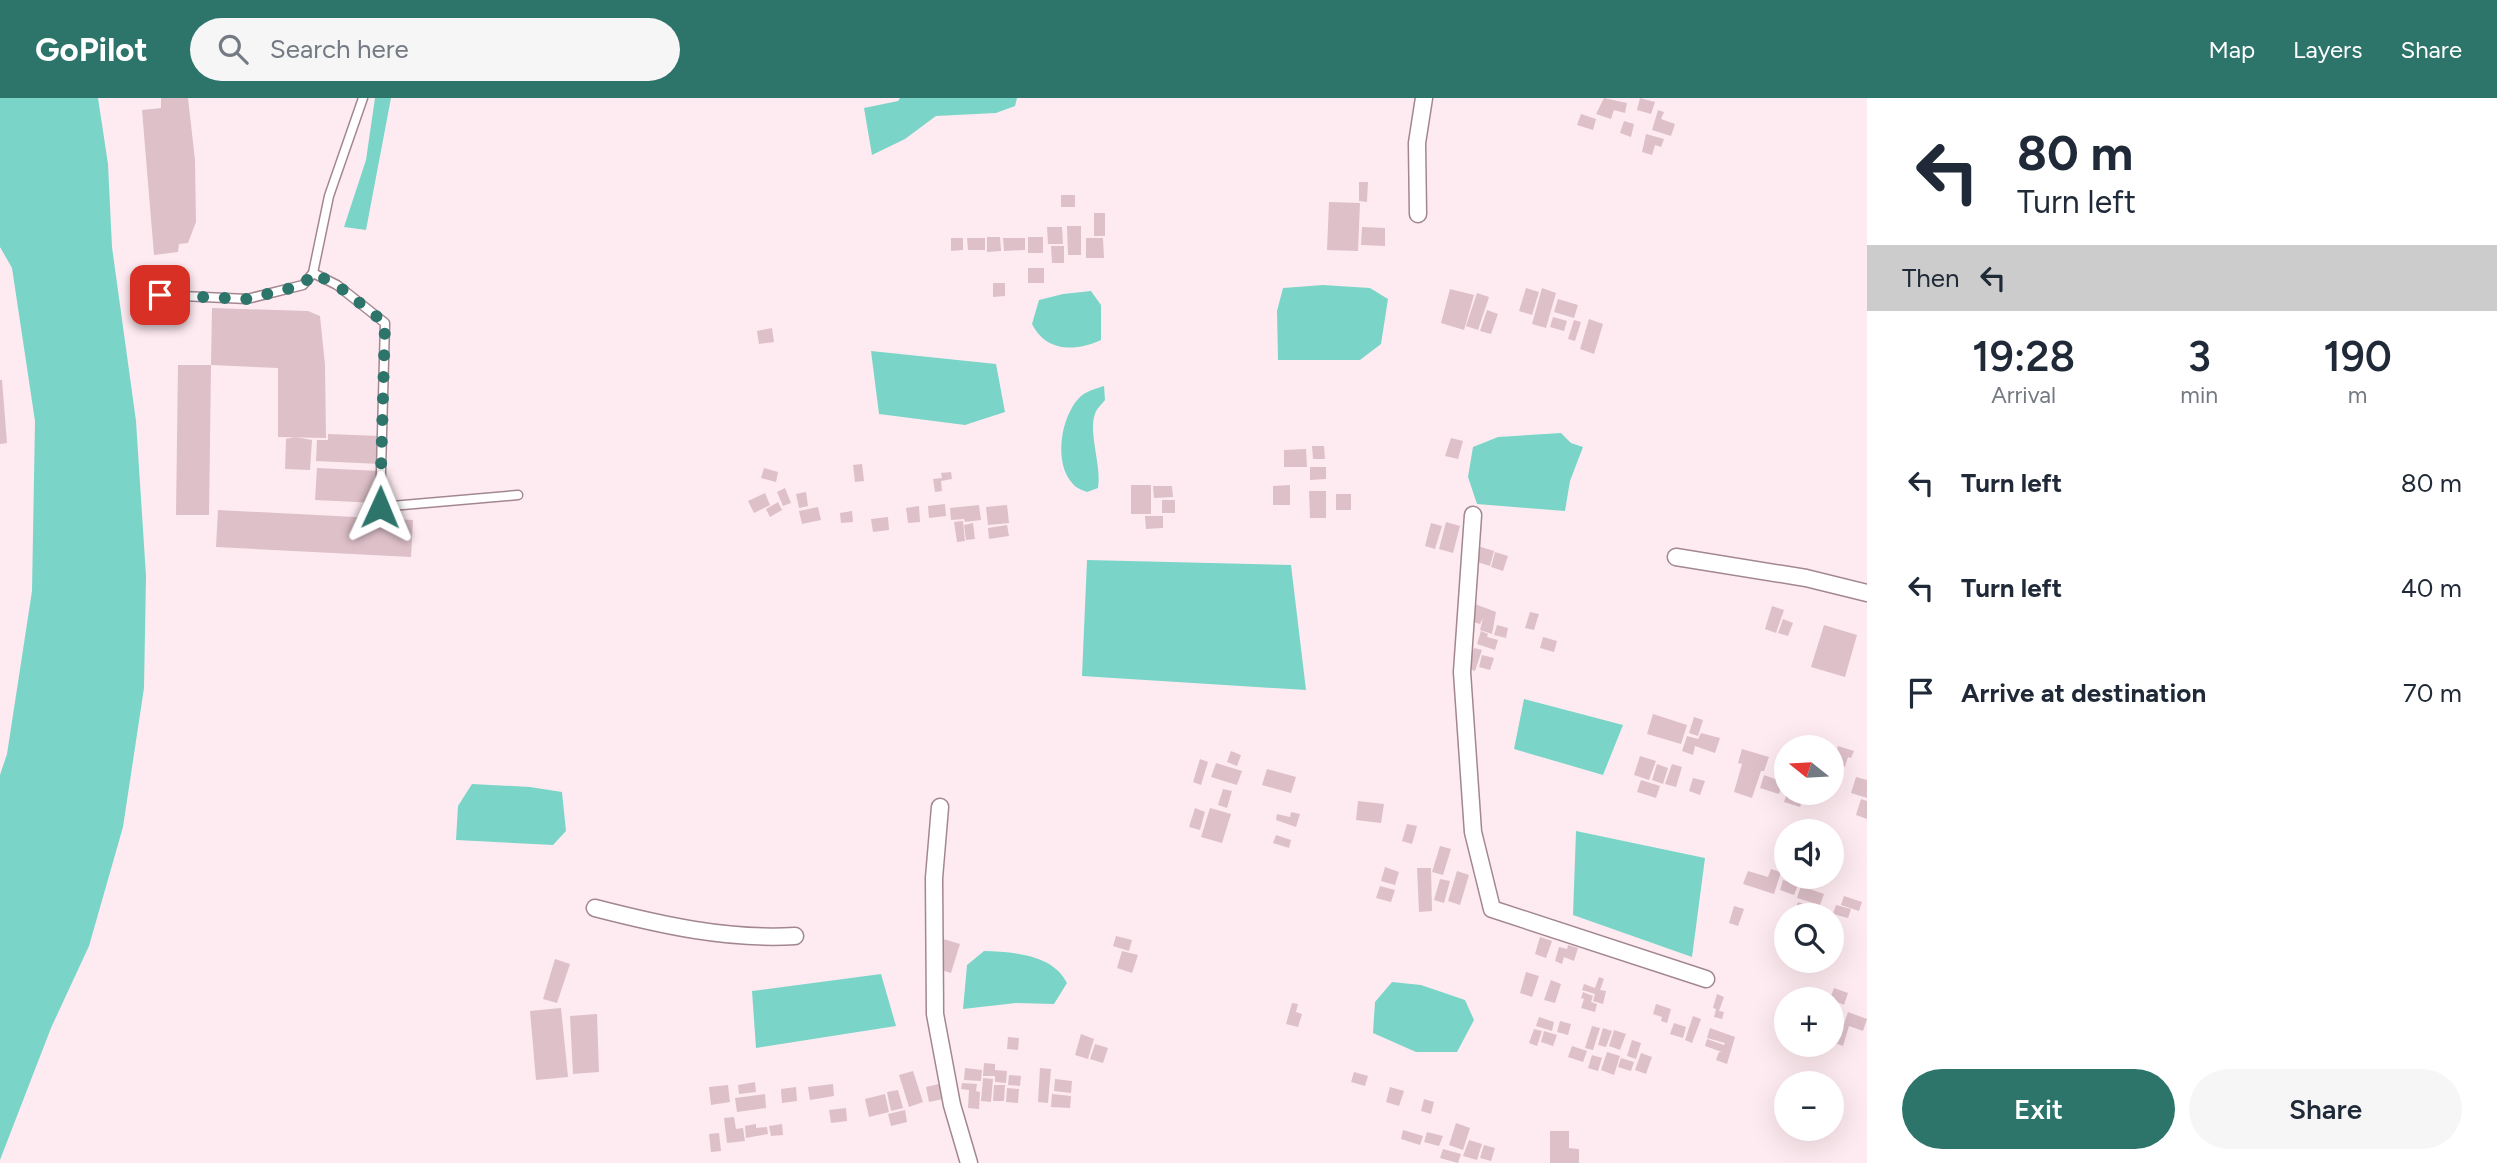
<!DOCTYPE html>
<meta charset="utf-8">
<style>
body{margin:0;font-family:Figtree,sans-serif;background:#f6f6f7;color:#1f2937;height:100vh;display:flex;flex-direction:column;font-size:26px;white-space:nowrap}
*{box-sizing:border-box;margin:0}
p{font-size:23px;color:#747a83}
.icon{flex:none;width:38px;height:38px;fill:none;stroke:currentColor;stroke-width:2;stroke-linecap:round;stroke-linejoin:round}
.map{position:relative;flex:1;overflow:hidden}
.sheet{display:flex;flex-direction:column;background:#fff;width:630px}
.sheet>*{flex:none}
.hud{background:#fff;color:#1f2937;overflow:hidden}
.needle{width:46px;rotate:288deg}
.controls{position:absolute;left:1774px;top:637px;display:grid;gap:14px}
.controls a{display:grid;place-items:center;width:70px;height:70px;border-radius:50%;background:#fff;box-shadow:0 7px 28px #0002;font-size:35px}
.pin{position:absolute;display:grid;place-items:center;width:60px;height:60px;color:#fff;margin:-30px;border-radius:14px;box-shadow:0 4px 10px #0006}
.me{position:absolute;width:77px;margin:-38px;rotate:1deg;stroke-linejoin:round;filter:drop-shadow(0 0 5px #0008)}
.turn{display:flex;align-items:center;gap:24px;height:147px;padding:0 35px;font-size:32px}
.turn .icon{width:91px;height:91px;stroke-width:2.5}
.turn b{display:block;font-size:49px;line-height:60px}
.then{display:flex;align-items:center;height:66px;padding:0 35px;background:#0003;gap:14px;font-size:26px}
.eta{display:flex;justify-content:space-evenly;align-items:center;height:119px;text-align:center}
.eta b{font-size:42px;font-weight:600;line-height:49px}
.cta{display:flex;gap:14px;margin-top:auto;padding:14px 35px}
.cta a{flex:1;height:80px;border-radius:42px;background:#2d746b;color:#fff;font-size:28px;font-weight:600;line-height:80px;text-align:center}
.cta a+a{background:#f6f6f7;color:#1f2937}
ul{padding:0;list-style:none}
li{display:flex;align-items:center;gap:21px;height:105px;padding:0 35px}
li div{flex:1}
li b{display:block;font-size:26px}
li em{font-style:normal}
header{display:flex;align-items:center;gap:42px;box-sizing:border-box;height:98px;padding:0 35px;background:#2d746b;color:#fff}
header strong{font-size:33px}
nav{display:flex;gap:38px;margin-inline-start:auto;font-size:24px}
.search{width:490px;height:63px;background:#f6f6f7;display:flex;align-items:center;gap:18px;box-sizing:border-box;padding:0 24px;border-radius:38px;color:#747a83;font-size:26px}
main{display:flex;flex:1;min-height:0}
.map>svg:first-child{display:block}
.water{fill:#7ad5c8}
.building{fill:#dec0c9}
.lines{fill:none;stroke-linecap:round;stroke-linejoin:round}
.lane-casing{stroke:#a38790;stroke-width:11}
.street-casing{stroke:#a38790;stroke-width:19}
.lane{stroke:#fff;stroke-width:8}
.street{stroke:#fff;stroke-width:16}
.route{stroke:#2d746b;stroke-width:12;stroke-dasharray:0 21.6}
</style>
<header>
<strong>GoPilot</strong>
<div class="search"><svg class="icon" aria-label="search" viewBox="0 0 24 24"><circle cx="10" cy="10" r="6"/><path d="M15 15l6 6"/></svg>Search here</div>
<nav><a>Map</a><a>Layers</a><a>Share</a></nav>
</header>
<main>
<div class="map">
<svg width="1867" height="1065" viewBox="0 0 1867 1065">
<rect width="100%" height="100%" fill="#feebf1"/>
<g class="water">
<polygon points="0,0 98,0 108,66 112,149 136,323 146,478 144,590 123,729 89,848 51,930 0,1062 0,677 7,656 32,493 35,323 12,170 0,149"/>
<polygon points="375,0 391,0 366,132 344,129 366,62"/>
<polygon points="900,0 1017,0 1015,8 996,15 936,18 905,41 872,57 864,10 898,3"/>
<polygon points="1323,187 1370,190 1388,201 1381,246 1360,262 1278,262 1277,213 1283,190"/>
<path d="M1091,193L1101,207V242C1075,254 1046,254 1032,226L1039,202L1063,196Z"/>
<polygon points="871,253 996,266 1005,314 965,327 879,316"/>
<path d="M1104,288L1105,302C1102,306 1096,311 1095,316C1088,334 1102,369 1098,390L1087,394C1082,392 1076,390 1073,386C1053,365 1061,319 1079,300C1086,293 1095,291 1104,288Z"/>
<polygon points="1561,335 1571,345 1583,349 1570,383 1565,413 1477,406 1468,379 1473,349 1498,339"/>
<polygon points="1087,462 1291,467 1306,592 1082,578"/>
<polygon points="1524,601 1623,627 1603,677 1514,651"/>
<polygon points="472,686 530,689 562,694 566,733 553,747 456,742 458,708"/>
<polygon points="1576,733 1705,760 1692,859 1573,817"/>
<path d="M984,853C1013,854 1053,856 1067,885L1054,906L1016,905L963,911L967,867Z"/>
<polygon points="881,876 896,928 756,950 752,893"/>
<polygon points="1392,884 1421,887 1465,902 1474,922 1457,954 1416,954 1373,935 1375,904"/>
</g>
<g class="building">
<polygon points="161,0 188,0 195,62 196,124 188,145 179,146 178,154 154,157 142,12 161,10"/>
<polygon points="1604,0 1627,5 1625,15 1614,12 1611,21 1596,16"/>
<polygon points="1640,0 1655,4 1651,16 1637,12"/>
<polygon points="1658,12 1664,14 1661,21 1675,26 1671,38 1652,32"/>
<polygon points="1581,16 1596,21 1593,32 1577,27"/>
<polygon points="1624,23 1634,26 1631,39 1620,35"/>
<polygon points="1646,36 1664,41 1661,49 1655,47 1652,57 1642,54"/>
<polygon points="1359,84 1368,84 1367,104 1359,103"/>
<rect x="1061" y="97" width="14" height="12"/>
<polygon points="1329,104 1360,105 1358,153 1327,152"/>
<rect x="1094" y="115" width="11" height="23"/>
<polygon points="1067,128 1081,128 1081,157 1068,157"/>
<polygon points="1047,129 1062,129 1063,146 1048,146"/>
<polygon points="1362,129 1385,130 1385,148 1361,147"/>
<polygon points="987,139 1000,139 1001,153 987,154"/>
<rect x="1028" y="139" width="15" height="16"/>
<polygon points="951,140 963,140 963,152 951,153"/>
<polygon points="967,140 985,140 985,152 968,152"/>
<polygon points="1003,140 1025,140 1025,152 1004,153"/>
<polygon points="1086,140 1103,140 1104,160 1086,160"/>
<polygon points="1051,148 1064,148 1064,165 1052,165"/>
<rect x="1028" y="170" width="16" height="15"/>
<polygon points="993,185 1005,185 1005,198 993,199"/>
<polygon points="1526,190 1539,194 1532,217 1519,213"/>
<polygon points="1542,190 1556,195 1546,230 1532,226"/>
<polygon points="1450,191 1474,197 1464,232 1441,225"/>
<polygon points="1477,195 1489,199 1478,232 1466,228"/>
<polygon points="1558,201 1578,207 1574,220 1554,214"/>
<polygon points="212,210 308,213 320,218 325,267 326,340 278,339 278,270 211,267"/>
<polygon points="1487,212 1498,216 1491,236 1480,233"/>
<polygon points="1553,219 1567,223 1564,233 1550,229"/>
<polygon points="1589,221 1603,226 1594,256 1580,251"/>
<polygon points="1574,222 1581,224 1575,243 1568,241"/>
<polygon points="772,230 774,244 759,246 757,233"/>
<polygon points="178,267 211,267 209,417 176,417"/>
<polygon points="0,282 2,282 7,345 0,346"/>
<polygon points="328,336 380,338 379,366 316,363 317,342 328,342"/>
<polygon points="295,339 312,342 310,372 285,371 286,341"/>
<polygon points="1451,340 1463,343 1458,361 1445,358"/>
<polygon points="1312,348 1324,348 1325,361 1313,361"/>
<polygon points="1306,351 1307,369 1284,369 1284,352"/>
<polygon points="862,366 864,383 855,384 853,367"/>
<polygon points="1310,369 1326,369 1326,381 1310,382"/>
<polygon points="317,370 379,373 377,405 315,402"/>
<polygon points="764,370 778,374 776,384 761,380"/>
<polygon points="951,374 952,381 941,383 942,393 935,394 933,381 942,380 941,375"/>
<rect x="1131" y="387" width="20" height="29"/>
<polygon points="1290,387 1290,407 1273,407 1273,388"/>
<polygon points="1153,388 1172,388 1173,399 1154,400"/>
<polygon points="785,390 791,405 783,408 777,394"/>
<polygon points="1309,393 1326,393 1326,420 1310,420"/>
<polygon points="806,394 808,408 799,410 796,396"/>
<polygon points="765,395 770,407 754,415 748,403"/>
<rect x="1336" y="396" width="15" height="16"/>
<rect x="1162" y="402" width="13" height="13"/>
<polygon points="778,404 782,412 770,419 766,411"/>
<polygon points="945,406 946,418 929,420 928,408"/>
<polygon points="979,407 981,422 965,424 964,421 951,422 950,410"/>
<polygon points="1007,407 1009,425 988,427 986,409"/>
<polygon points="919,408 920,424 908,425 906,410"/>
<polygon points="818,409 821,422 802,426 799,413"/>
<polygon points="218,412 413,422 411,459 216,449"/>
<polygon points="852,413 853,424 841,425 840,415"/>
<polygon points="1145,418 1163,418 1163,430 1146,431"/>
<polygon points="888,419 889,432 873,434 871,421"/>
<polygon points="963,423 965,443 957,444 954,424"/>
<polygon points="1446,424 1460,428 1453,455 1439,451"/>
<polygon points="973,425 975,441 966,442 964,427"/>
<polygon points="1431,425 1442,428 1435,451 1425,448"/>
<polygon points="1007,427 1009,438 989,441 988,430"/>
<polygon points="1478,448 1494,453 1490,468 1474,463"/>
<polygon points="1495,454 1508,458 1503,473 1491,469"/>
<polygon points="1475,506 1496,514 1492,536 1480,532 1483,520 1480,526 1470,523"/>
<polygon points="1772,508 1784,512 1776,535 1765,531"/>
<polygon points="1530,514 1539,516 1534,532 1525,530"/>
<polygon points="1783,521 1793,525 1788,538 1778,535"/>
<polygon points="1497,527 1508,530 1506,540 1494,537"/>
<polygon points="1824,527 1857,537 1845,579 1811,569"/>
<polygon points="1481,533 1488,536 1487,539 1498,542 1495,552 1477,546"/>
<polygon points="1543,539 1557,543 1554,554 1540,550"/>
<polygon points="1474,550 1482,552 1475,573 1467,570"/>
<polygon points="1482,557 1494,560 1490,572 1479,569"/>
<polygon points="1653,616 1687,627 1681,646 1647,636"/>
<polygon points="1694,619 1703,622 1698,638 1689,635"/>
<polygon points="1701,635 1720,640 1715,655 1695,648 1693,657 1682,653 1687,638 1698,641"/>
<polygon points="1838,648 1854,653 1851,660 1848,659 1845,669 1834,666"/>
<polygon points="1742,651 1769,659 1764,673 1761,673 1752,700 1734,694 1742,666 1738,665"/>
<polygon points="1231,653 1241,657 1237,668 1227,664"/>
<polygon points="1640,658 1656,663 1649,682 1634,677"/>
<polygon points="1200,661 1208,664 1201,687 1193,684"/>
<polygon points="1216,665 1242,673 1237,687 1211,679"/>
<polygon points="1657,666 1668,670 1663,686 1652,682"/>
<polygon points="1672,666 1682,669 1676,689 1665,686"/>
<polygon points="1267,671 1296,679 1291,695 1262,687"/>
<polygon points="1764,677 1783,684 1779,696 1760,690"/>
<polygon points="1856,679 1867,682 1867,700 1851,695"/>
<polygon points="1693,680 1705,683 1700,697 1689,693"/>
<polygon points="1641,682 1660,688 1656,700 1637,694"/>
<polygon points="1223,691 1232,693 1227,710 1218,707"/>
<polygon points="1787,695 1804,696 1800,709 1784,704"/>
<polygon points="1861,701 1867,703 1867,721 1856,717"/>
<polygon points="1358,703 1384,706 1381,725 1356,722"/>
<polygon points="1195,710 1205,714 1200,732 1189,729"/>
<polygon points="1210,710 1231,716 1222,745 1201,739"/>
<polygon points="1291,714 1300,716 1296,729 1276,722 1277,716 1290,719"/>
<polygon points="1407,726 1417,728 1412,746 1402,743"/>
<polygon points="1276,737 1291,742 1289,750 1273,745"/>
<polygon points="1440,748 1451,751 1443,777 1432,774"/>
<polygon points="1385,769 1399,774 1395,787 1381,783"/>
<polygon points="1417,770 1431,770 1432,813 1419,814"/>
<polygon points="1771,771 1781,774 1774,796 1743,786 1748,773 1768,779"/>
<polygon points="1457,773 1469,777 1460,807 1448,803"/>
<polygon points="1440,781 1450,783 1444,805 1434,802"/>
<polygon points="1783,782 1798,787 1794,797 1780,792"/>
<polygon points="1380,788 1395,792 1391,804 1376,800"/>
<polygon points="1801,788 1824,796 1820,807 1797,800"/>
<polygon points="1844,798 1862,804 1859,813 1841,807"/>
<polygon points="1798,804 1822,812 1820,817 1804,817 1794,814"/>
<polygon points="1836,807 1851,811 1848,820 1833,816"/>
<polygon points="1734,808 1744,811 1738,828 1729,825"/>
<polygon points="1116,838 1132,842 1129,853 1113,848"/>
<polygon points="1540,839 1552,843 1546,860 1535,856"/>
<polygon points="940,840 960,846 951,875 932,869"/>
<polygon points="1568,847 1578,850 1574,863 1564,859 1562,866 1555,863 1559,849 1567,851"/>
<polygon points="1122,853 1138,857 1132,875 1117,870"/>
<polygon points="555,861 570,866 557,905 543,901"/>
<polygon points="1526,874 1539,878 1532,899 1520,895"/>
<polygon points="1599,879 1604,881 1600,892 1606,893 1603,906 1593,903 1595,896 1582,892 1584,886 1595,890"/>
<polygon points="1551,882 1561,886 1555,905 1544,902"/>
<polygon points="1834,890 1848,895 1844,907 1830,901"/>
<polygon points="1583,894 1593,898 1591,904 1597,906 1595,914 1581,910 1584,901 1581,900"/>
<polygon points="1717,896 1724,899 1719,913 1724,914 1722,921 1714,919 1716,911 1713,910"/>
<polygon points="1292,905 1298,906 1296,914 1302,916 1298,929 1286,926"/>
<polygon points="1656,906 1671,911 1667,925 1661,923 1662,919 1653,916"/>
<polygon points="561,910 568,979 536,982 530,913"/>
<polygon points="1848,914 1867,921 1863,933 1849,928 1843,948 1832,944 1832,922 1844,926"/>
<polygon points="597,916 599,974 573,976 570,918"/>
<polygon points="1693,918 1701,921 1692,945 1685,942"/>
<polygon points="1539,919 1554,924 1552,933 1536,928"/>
<polygon points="1560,923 1571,926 1568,937 1557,934"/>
<polygon points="1674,925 1686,929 1683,940 1670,936"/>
<polygon points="1592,928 1600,930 1593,952 1585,950"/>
<polygon points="1603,930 1612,933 1606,949 1598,947"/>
<polygon points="1710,930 1735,939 1727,966 1716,962 1719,954 1722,954 1705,948 1707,941 1724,947 1725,945 1707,940"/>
<polygon points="1534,931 1542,933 1537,948 1529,945"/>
<polygon points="1614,932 1626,936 1620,952 1609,948"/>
<polygon points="1544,933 1557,937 1553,948 1541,944"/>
<polygon points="1081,936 1094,941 1088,961 1075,957"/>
<polygon points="1008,939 1019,940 1018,952 1007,951"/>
<polygon points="1632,942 1641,945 1636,961 1627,958"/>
<polygon points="1095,946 1108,950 1103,965 1090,961"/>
<polygon points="1572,948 1587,953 1583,964 1568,959"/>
<polygon points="1607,954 1620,958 1614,977 1601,972"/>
<polygon points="1641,955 1652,959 1646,976 1635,972"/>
<polygon points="1592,957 1602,960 1598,973 1588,970"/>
<polygon points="1621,960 1634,964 1631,973 1618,969"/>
<polygon points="984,965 995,966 995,972 1007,973 1006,985 995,984 995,978 983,978"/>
<polygon points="965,970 982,972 981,983 964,982"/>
<polygon points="1040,970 1051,971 1048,1005 1038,1004"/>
<polygon points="913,973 923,1004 909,1009 899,977"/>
<polygon points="1354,974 1368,978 1365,988 1351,984"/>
<polygon points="1009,977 1021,978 1020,988 1008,987"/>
<polygon points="983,980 993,981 991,1004 981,1003"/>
<polygon points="1055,981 1072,983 1071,995 1054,993"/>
<polygon points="755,984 756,994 739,996 738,987"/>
<polygon points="962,985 977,986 976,993 980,994 979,1011 968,1010 969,992 961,991"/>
<polygon points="833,986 834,998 810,1002 808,989"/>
<polygon points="939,986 943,1001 929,1004 926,989"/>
<polygon points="728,987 730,1004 711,1007 709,989"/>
<polygon points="994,987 1005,987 1004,1003 993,1003"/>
<polygon points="796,989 797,1003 782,1005 781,991"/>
<polygon points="1390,989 1404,993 1399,1008 1386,1004"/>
<polygon points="1007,990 1019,991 1018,1005 1006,1004"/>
<polygon points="898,992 903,1010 891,1013 887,994"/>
<polygon points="765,996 766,1010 737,1014 735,1000"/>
<polygon points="885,996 889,1014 869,1019 865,1001"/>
<polygon points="1052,996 1071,998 1070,1010 1051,1009"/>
<polygon points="1424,1001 1434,1004 1431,1016 1421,1013"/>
<polygon points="846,1010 847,1023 831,1025 829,1012"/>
<polygon points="905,1012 907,1024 891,1028 888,1016"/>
<polygon points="734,1019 736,1031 743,1030 745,1043 727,1045 724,1020"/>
<polygon points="1456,1025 1470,1030 1463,1052 1449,1047"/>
<polygon points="756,1026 756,1030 767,1029 768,1036 746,1040 745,1028"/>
<polygon points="782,1026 783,1037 771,1038 769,1028"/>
<polygon points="1403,1032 1423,1038 1420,1047 1401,1041"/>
<polygon points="1550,1033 1569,1033 1569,1050 1579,1051 1579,1065 1550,1065"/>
<polygon points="1427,1034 1443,1038 1439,1048 1424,1044"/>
<polygon points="719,1035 721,1053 711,1054 709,1036"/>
<polygon points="1469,1042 1482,1046 1477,1062 1463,1058"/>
<polygon points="1484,1047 1495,1050 1491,1063 1480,1060"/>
<polygon points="1443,1051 1461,1056 1458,1065 1440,1060"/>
</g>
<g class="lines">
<defs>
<g id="lane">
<polyline points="313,175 329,98 363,0"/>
<polyline points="160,197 247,201 303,187 313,175 337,187 385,225 380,409 518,397"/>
</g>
<g id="street">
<polyline points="1418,116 1417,45 1424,0"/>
<polyline points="1473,417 1462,574 1473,734 1492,811 1706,881"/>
<polyline points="1676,459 1806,480 1867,495"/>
<polyline points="940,709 934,780 935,916 952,1007 969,1065"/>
<path d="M595,810C661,827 727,842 795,838"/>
</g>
</defs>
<use href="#lane" class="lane-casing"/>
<use href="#street" class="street-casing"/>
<use href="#lane" class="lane"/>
<use href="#street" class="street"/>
</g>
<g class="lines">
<polyline class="route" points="160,197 247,201 303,187 313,175 337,187 385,225 380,409"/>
</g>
</svg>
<div class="controls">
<a><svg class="needle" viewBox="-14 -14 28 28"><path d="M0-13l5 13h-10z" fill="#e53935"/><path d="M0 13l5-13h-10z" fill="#747a83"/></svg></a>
<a><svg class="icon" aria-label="sound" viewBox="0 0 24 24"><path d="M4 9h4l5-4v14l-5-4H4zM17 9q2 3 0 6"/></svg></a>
<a><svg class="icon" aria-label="search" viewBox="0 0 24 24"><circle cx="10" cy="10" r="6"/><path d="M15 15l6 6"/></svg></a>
<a>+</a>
<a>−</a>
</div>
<div class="pin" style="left:160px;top:197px;background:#d93025"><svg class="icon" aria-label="arrive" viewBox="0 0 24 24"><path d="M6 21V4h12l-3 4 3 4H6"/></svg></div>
<svg class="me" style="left:380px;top:409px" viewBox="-20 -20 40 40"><path d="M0-17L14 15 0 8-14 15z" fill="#2d746b" stroke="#fff" stroke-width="4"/></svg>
</div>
<section class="sheet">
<div class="hud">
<div class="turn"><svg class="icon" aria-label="left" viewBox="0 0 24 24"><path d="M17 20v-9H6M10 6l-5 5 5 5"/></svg><div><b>80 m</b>Turn left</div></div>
<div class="then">Then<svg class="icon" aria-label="left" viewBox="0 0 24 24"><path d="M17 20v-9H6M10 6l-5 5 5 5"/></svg></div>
</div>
<div class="eta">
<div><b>19:28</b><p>Arrival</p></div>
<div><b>3</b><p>min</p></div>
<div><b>190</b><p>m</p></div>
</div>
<ul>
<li><svg class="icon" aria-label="left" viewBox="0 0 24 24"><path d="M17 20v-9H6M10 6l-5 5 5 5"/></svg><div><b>Turn left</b></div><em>80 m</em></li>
<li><svg class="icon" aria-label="left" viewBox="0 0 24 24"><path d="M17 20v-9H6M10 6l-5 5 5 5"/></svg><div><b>Turn left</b></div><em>40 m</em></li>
<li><svg class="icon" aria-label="arrive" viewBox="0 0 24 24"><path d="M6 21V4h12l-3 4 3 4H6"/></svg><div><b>Arrive at destination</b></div><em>70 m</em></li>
</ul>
<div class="cta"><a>Exit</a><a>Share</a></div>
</section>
</main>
